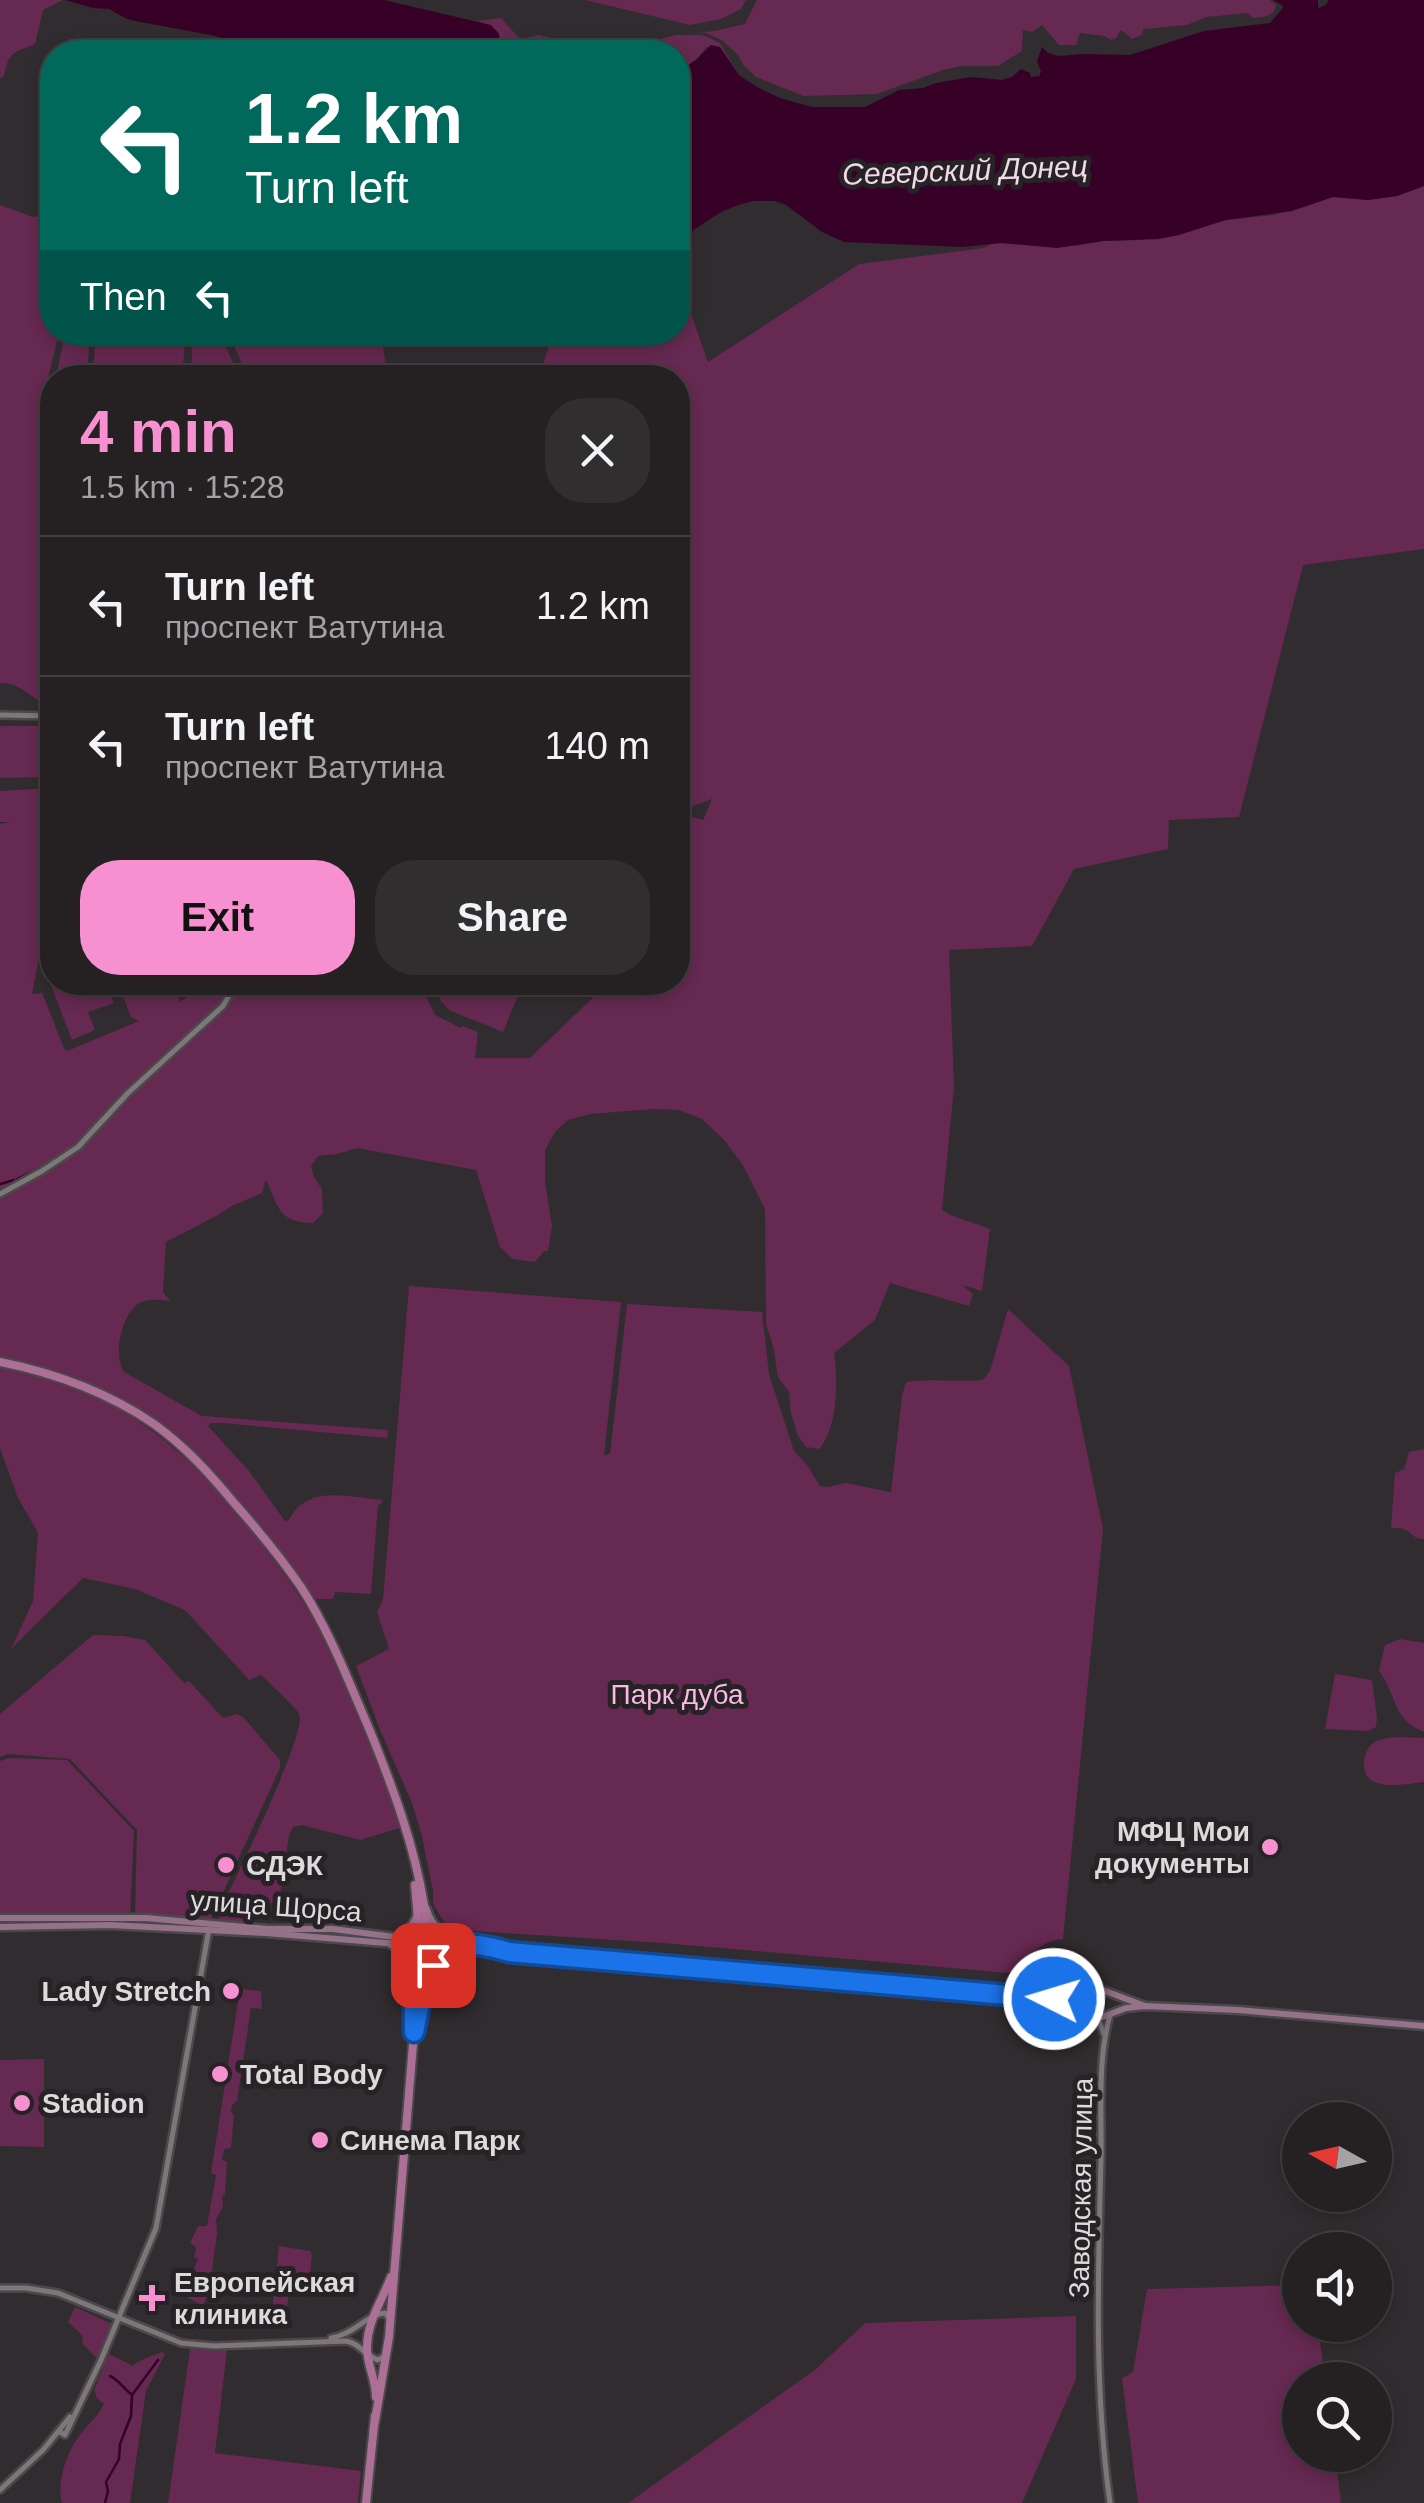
<!DOCTYPE html>
<meta charset="utf-8">
<style>
body{margin:0;font-family:Arial,sans-serif;background:#312e30;color:#f1f3f6;height:100vh;display:flex;flex-direction:column;font-size:38px;white-space:nowrap}
*{box-sizing:border-box;margin:0}
p{font-size:32px;color:#a3a3a6}
.icon{flex:none;width:55px;height:55px;fill:none;stroke:currentColor;stroke-width:2;stroke-linecap:round;stroke-linejoin:round}
.map{position:relative;flex:1;overflow:hidden}
.panel{position:absolute;left:40px;top:365px;width:650px;height:630px;display:flex;flex-direction:column;background:#252123;border-radius:40px;box-shadow:0 5px 15px #0003,0 0 0 2px #423e41}
.panel>*{flex:none}
.top-card{position:absolute;left:40px;top:40px;width:650px;height:305px;border-radius:40px;box-shadow:0 5px 15px #0003,0 0 0 2px #423e41;background:#00695c;color:#fff;overflow:hidden}
.needle{width:65px;rotate:278deg}
.tools{position:absolute;left:1282px;top:2102px;display:grid;gap:20px}
.tools a{display:grid;place-items:center;width:110px;height:110px;border-radius:50%;background:#252123;box-shadow:0 5px 15px #0003,0 0 0 2px #423e41;font-size:50px}
.pin{position:absolute;display:grid;place-items:center;width:85px;height:85px;color:#fff;margin:-42px;border-radius:20px;box-shadow:0 5px 15px #0006}
.me{position:absolute;width:110px;margin:-55px;rotate:275deg;stroke-linejoin:round;filter:drop-shadow(0 0 8px #0008)}
.turn{display:flex;align-items:center;gap:35px;height:210px;padding:0 40px;font-size:45px}
.turn .icon{width:130px;height:130px;stroke-width:2.5}
.turn b{display:block;font-size:70px;line-height:85px}
.then{display:flex;align-items:center;height:95px;padding:0 40px;background:#0003;gap:20px;font-size:38px}
.round{display:grid;place-items:center;flex:none;width:105px;height:105px;border-radius:40px;background:#312e30}
.summary{display:flex;align-items:center;justify-content:space-between;height:170px;padding:0 40px}
h1{font-size:60px;font-weight:800;line-height:75px;color:#f690d0}
.cta{display:flex;gap:20px;margin-top:auto;padding:20px 40px}
.cta a{flex:1;height:115px;border-radius:40px;background:#f690d0;color:#111;font-size:40px;font-weight:800;line-height:115px;text-align:center}
.cta a+a{background:#312e30;color:#f1f3f6}
ul{padding:0;list-style:none}
li{display:flex;align-items:center;gap:30px;height:140px;padding:0 40px;border-top:2px solid #423e41}
li div{flex:1}
li b{display:block;font-size:38px}
li em{font-style:normal}
.map>svg:first-child{display:block}
.green{fill:#662951}
.water{fill:#360027}
.lines{fill:none;stroke-linecap:round;stroke-linejoin:round}
.stream{stroke:#360027;stroke-width:2.5}
.tertiary-casing{stroke:#4c474a;stroke-width:10}
.secondary-casing{stroke:#4c474a;stroke-width:11}
.primary-casing{stroke:#4c474a;stroke-width:12}
.tertiary{stroke:#7d777a;stroke-width:5}
.secondary{stroke:#947388;stroke-width:6}
.primary{stroke:#ac6f96;stroke-width:8}
.route-casing{stroke:#114b97;stroke-width:25}
.route{stroke:#1a73e8;stroke-width:18}
.poi-dot{fill:#f690d0;stroke:#272225;stroke-width:4}
.labels{text-anchor:middle;dominant-baseline:central;stroke-width:10;stroke-linejoin:round;paint-order:stroke}
.park-label{font-size:28px;fill:#fbb8e0;stroke:#272225}
.poi-label{font-size:28px;font-weight:bold;fill:#dddadb;stroke:#272225;text-anchor:start}
.street-label{font-size:28px;fill:#dddadb;stroke:#272225}
.water-label{font-size:30px;font-style:italic;fill:#f1dae7;stroke:#272225}
</style>
<div class="map">
<svg width="1424" height="2503" viewBox="0 0 1424 2503">
<rect width="100%" height="100%" fill="#312c2f"/>
<g class="green">
<path d="M0,0H63L43,10L35,44C12,53 9,52 4,76L0,78Z"/>
<polygon points="585,0 746,0 741,9 721,19 690,25"/>
<path d="M757,0H1270L1276,5C1275,17 1262,17 1253,18L1248,13L1206,17L1187,25L1143,29L1142,35L1132,39L1121,30L1116,38L1111,40L1104,36L1080,33L1076,45H1059L1042,25L1032,32L1023,30L1022,51L998,66H961L943,70L877,94L804,96L756,77L744,66L738,55L723,41L706,33L688,34L714,31L745,24Z"/>
<path d="M501,18L520,39L539,35L591,49L617,48L632,47L675,35H703L720,43L739,75L720,47H706L697,59L678,72V52H506L500,48C501,30 492,25 477,21Z"/>
<path d="M1424,186V549L1303,565L1239,817L1169,820L1168,849L1074,869L1032,946L949,950L954,1087L942,1210L951,1215L990,1229L982,1291L962,1285L973,1294L969,1306L890,1283L875,1320L834,1353C838,1380 838,1428 819,1449L806,1447L798,1436L791,1413L789,1392L778,1377L773,1345L766,1325L765,1209L744,1167L725,1141L702,1119L679,1110L654,1109L590,1114L568,1120L555,1132L545,1150V1183L552,1226L548,1251H544L535,1262L513,1259L500,1247L476,1170L357,1148L337,1154L318,1156L311,1166L314,1177L322,1189L323,1213L313,1223C280,1222 278,1209 267,1181H265L262,1193L232,1206L218,1215L166,1242L163,1292L170,1301C159,1300 148,1298 138,1304C121,1316 113,1356 124,1372L202,1416L388,1430L387,1438L222,1423H211L208,1426L249,1471L285,1521L289,1520C307,1484 348,1497 382,1500L381,1504L378,1505L371,1594L335,1592L333,1599H313C289,1563 262,1528 234,1495C224,1484 215,1471 204,1460C148,1405 76,1374 0,1358V1196L45,1173L75,1153L131,1095L225,1007L239,983H420L435,1015L461,1028L462,1026L478,1032L475,1058H530L608,983L678,982V821L689,816L703,820L712,799L679,811L678,807V378L539,377L553,333L678,332V277L708,362L859,264L984,248L994,243L1075,246L1103,241L1141,240L1226,220L1274,215L1333,197L1368,200L1397,196Z"/>
<path d="M0,205L33,217L52,215V332L59,333L49,374L52,410V704C31,703 25,682 0,683Z"/>
<polygon points="65,333 86,333 89,348 87,377 56,377"/>
<polygon points="92,333 181,333 185,344 182,375 181,378 93,377 95,343"/>
<polygon points="191,333 216,333 220,335 240,377 189,377 192,358"/>
<polygon points="228,333 381,333 385,360 383,377 248,377"/>
<polygon points="0,726 52,726 52,777 0,778"/>
<polygon points="52,788 52,824 41,824 52,826 51,894 32,994 42,993 64,1048 67,1051 139,1021 131,1017 118,983 173,983 180,1002 207,983 235,983 221,1006 77,1146 60,1159 0,1192 0,824 11,822 0,822 0,791"/>
<polygon points="52,926 52,982 106,983 114,1003 88,1012 95,1030 72,1040 46,972 46,953"/>
<polygon points="432,983 523,983 503,1032 451,1011 442,1003"/>
<path d="M409,1286L621,1302L604,1455L610,1454L627,1304L762,1312L769,1374L794,1451L807,1465L820,1486L827,1487L846,1483L891,1492L902,1396L906,1382C932,1378 957,1382 983,1380L990,1371L1008,1309L1069,1366L1103,1529L1063,1939C1041,1941 1029,1954 1020,1974L663,1943L457,1930L445,1924L433,1904V1891L422,1836L412,1803L380,1730L356,1666L389,1649L377,1612L383,1600Z"/>
<path d="M0,1365C120,1388 192,1453 264,1547C294,1586 320,1626 341,1670C350,1691 358,1713 367,1734C379,1765 393,1795 403,1827L360,1840L302,1825L293,1827L289,1835L279,1904L262,1902L249,1906L247,1923L220,1921L218,1915C231,1887 308,1733 299,1714C293,1704 270,1684 261,1675L249,1680L185,1610L135,1589L83,1578L11,1649L33,1601L38,1533L17,1496L0,1448Z"/>
<path d="M1424,1449V1539C1415,1539 1413,1535 1406,1530C1402,1528 1396,1528 1391,1528L1395,1473L1404,1469L1409,1452Z"/>
<polygon points="93,1635 123,1636 145,1640 184,1683 189,1681 223,1718 236,1714 243,1717 280,1760 280,1768 210,1921 135,1916 137,1830 70,1759 8,1754 0,1757 0,1714"/>
<path d="M1400,1639L1424,1643V1732C1392,1720 1397,1694 1379,1671L1385,1645Z"/>
<polygon points="1335,1674 1372,1680 1377,1718 1376,1727 1367,1731 1325,1729"/>
<path d="M1424,1738V1782C1405,1784 1363,1794 1364,1763C1364,1755 1368,1746 1375,1742C1388,1735 1410,1738 1424,1738Z"/>
<polygon points="9,1758 67,1760 134,1831 130,1916 0,1917 0,1761"/>
<polygon points="240,1989 261,1991 262,2009 251,2008 237,2101 232,2105 231,2111 234,2116 231,2148 224,2149 222,2160 227,2162 225,2194 222,2197 223,2207 216,2219 217,2233 210,2287 206,2291 209,2292 203,2306 183,2295 198,2259 194,2257 196,2247 190,2243 198,2226 207,2226 216,2175 211,2173"/>
<polygon points="44,2059 44,2147 0,2146 0,2060"/>
<polygon points="279,2246 310,2251 312,2255 310,2274 292,2273 285,2320 271,2321"/>
<polygon points="1300,2285 1300,2325 1318,2325 1325,2380 1300,2380 1300,2455 1335,2455 1341,2503 1138,2503 1122,2378 1133,2372 1147,2289"/>
<polygon points="75,2307 114,2325 100,2355 95,2357 82,2343 83,2336 68,2322"/>
<polygon points="1076,2316 1076,2379 1022,2503 628,2503 816,2369 865,2323"/>
<polygon points="190,2349 227,2350 215,2453 361,2471 358,2503 168,2503"/>
<path d="M161,2352L165,2354L146,2391L130,2503H62C56,2483 67,2451 80,2435C89,2423 97,2418 104,2404L97,2398L94,2390L109,2354L133,2366C140,2359 151,2357 161,2352Z"/>
</g>
<g class="water">
<polygon points="65,0 384,0 491,25 499,34 500,48 506,52 273,52 211,35 140,22 127,19 109,9 93,8"/>
<polygon points="1273,0 1318,0 1318,8 1326,5 1329,0 1424,0 1424,186 1397,196 1368,200 1333,197 1292,211 1226,220 1179,235 1159,239 1103,241 1057,248 1001,243 962,247 844,242 822,232 786,205 775,201 753,201 738,205 721,212 678,240 678,72 697,59 711,45 720,47 739,75 757,87 780,98 812,107 865,107 899,90 923,88 936,83 971,77 1002,80 1012,77 1021,69 1030,73 1031,77 1039,76 1041,72 1037,61 1042,47 1048,53 1058,56 1083,54 1130,55 1204,31 1270,23 1283,8 1282,5"/>
</g>
<g class="lines">
<g class="stream">
<polyline points="71,1149 164,1055"/>
<polyline points="17,1179 52,1162"/>
<polyline points="0,1184 14,1180"/>
<path d="M110,2376C118,2379 123,2388 131,2394"/>
<polyline points="105,2503 108,2491 106,2482 119,2459 120,2444 131,2416 132,2395 158,2360"/>
</g>
<defs>
<g id="tertiary">
<polyline points="0,715 52,716"/>
<polyline points="0,1194 42,1171 78,1147 128,1093 223,1006 237,982"/>
<polyline points="1096,2014 1104,2034"/>
<path d="M1110,2015C1097,2061 1102,2113 1101,2160C1098,2274 1094,2389 1110,2503"/>
<path d="M0,2288H26L58,2293L181,2343L214,2346L346,2341C360,2343 365,2356 378,2360L386,2355"/>
<path d="M331,2338C355,2334 367,2314 385,2313L389,2318"/>
<polyline points="60,2432 65,2435 101,2360 156,2228 209,1929"/>
<polyline points="0,2490 43,2450 70,2417"/>
</g>
<g id="secondary">
<path d="M427,1909C432,1928 446,1937 464,1941"/>
<polyline points="0,1918 146,1918 268,1929 333,1929 410,1939 437,1951 509,1952 591,1957 1066,2000 1086,1998 1105,1991 1145,2006"/>
<polyline points="0,1927 110,1925 266,1933 410,1945 489,1945"/>
<polyline points="398,1936 409,1930 416,1917"/>
<path d="M391,1945C403,1951 414,1956 415,1970"/>
<path d="M424,1984C431,1966 437,1957 456,1954"/>
<polyline points="1072,2002 1102,2017 1126,2008 1145,2006 1238,2010 1424,2026"/>
</g>
<g id="primary">
<path d="M0,1362C55,1373 107,1392 154,1424C186,1447 210,1474 235,1504C258,1530 281,1558 301,1587C330,1632 349,1682 370,1731C393,1788 414,1844 424,1905C428,1929 425,1934 419,1956C412,1980 414,2008 414,2032"/>
<path d="M376,2397C376,2380 367,2365 367,2348C367,2321 382,2301 391,2277"/>
<polyline points="375,2421 389,2337 414,2032 421,2005 425,1957 419,1932 415,1885"/>
<polyline points="366,2503 375,2416"/>
</g>
</defs>
<use href="#tertiary" class="tertiary-casing"/>
<use href="#secondary" class="secondary-casing"/>
<use href="#primary" class="primary-casing"/>
<use href="#tertiary" class="tertiary"/>
<use href="#secondary" class="secondary"/>
<use href="#primary" class="primary"/>
</g>
<g class="lines">
<defs>
<path id="route" d="M433,1965L424,1984L414,2032C414,2004 412,1971 424,1945C452,1942 482,1943 509,1952L1054,1999"/>
</defs>
<use href="#route" class="route-casing"/>
<use href="#route" class="route"/>
</g>
<g class="poi-dot">
<circle cx="1270" cy="1847" r="10"/>
<circle cx="226" cy="1865" r="10"/>
<circle cx="231" cy="1991" r="10"/>
<circle cx="220" cy="2074" r="10"/>
<circle cx="22" cy="2103" r="10"/>
<circle cx="320" cy="2140" r="10"/>
<path d="M147 2283h10v10h10v10h-10v10h-10v-10h-10v-10h10z"/>
</g>
<g class="labels">
<g class="park-label">
<text x="677" y="1694">Парк дуба</text>
</g>
<g class="poi-label">
<text x="1250" y="1831" text-anchor="end">МФЦ Мои<tspan x="1250" dy="32">документы</tspan></text>
<text x="246" y="1865">СДЭК</text>
<text x="211" y="1991" text-anchor="end">Lady Stretch</text>
<text x="240" y="2074">Total Body</text>
<text x="42" y="2103">Stadion</text>
<text x="340" y="2140">Синема Парк</text>
<text x="174" y="2282">Европейская<tspan x="174" dy="32">клиника</tspan></text>
</g>
<g class="street-label">
<text transform="translate(276 1906) rotate(4)">улица Щорса</text>
<text transform="translate(1081 2188) rotate(-89)">Заводская улица</text>
</g>
<g class="water-label">
<text transform="translate(965 170) rotate(-2)">Северский Донец</text>
</g>
</g>
</svg>
<div class="tools">
<a><svg class="needle" viewBox="-14 -14 28 28"><path d="M0-13l5 13h-10z" fill="#e53935"/><path d="M0 13l5-13h-10z" fill="#a3a3a6"/></svg></a>
<a><svg class="icon" aria-label="sound" viewBox="0 0 24 24"><path d="M4 9h4l5-4v14l-5-4H4zM17 9q2 3 0 6"/></svg></a>
<a><svg class="icon" aria-label="search" viewBox="0 0 24 24"><circle cx="10" cy="10" r="6"/><path d="M15 15l6 6"/></svg></a>
</div>
<div class="pin" style="left:433px;top:1965px;background:#d93025"><svg class="icon" aria-label="arrive" viewBox="0 0 24 24"><path d="M6 21V4h12l-3 4 3 4H6"/></svg></div>
<svg class="me" style="left:1054px;top:1999px" viewBox="-20 -20 40 40"><circle r="17" fill="#1a73e8" stroke="#fff" stroke-width="3"/><path d="M0-11L8 9 0 5-8 9z" fill="#fff"/></svg>
<div class="top-card">
<div class="turn"><svg class="icon" aria-label="left" viewBox="0 0 24 24"><path d="M17 20v-9H6M10 6l-5 5 5 5"/></svg><div><b>1.2 km</b>Turn left</div></div>
<div class="then">Then<svg class="icon" aria-label="left" viewBox="0 0 24 24"><path d="M17 20v-9H6M10 6l-5 5 5 5"/></svg></div>
</div>
<section class="panel">
<div class="summary"><div><h1>4 min</h1><p>1.5 km · 15:28</p></div><a class="round"><svg class="icon" aria-label="close" viewBox="0 0 24 24"><path d="M6 6l12 12M18 6L6 18"/></svg></a></div>
<ul>
<li><svg class="icon" aria-label="left" viewBox="0 0 24 24"><path d="M17 20v-9H6M10 6l-5 5 5 5"/></svg><div><b>Turn left</b><p>проспект Ватутина</p></div><em>1.2 km</em></li>
<li><svg class="icon" aria-label="left" viewBox="0 0 24 24"><path d="M17 20v-9H6M10 6l-5 5 5 5"/></svg><div><b>Turn left</b><p>проспект Ватутина</p></div><em>140 m</em></li>
</ul>
<div class="cta"><a>Exit</a><a>Share</a></div>
</section>
</div>
